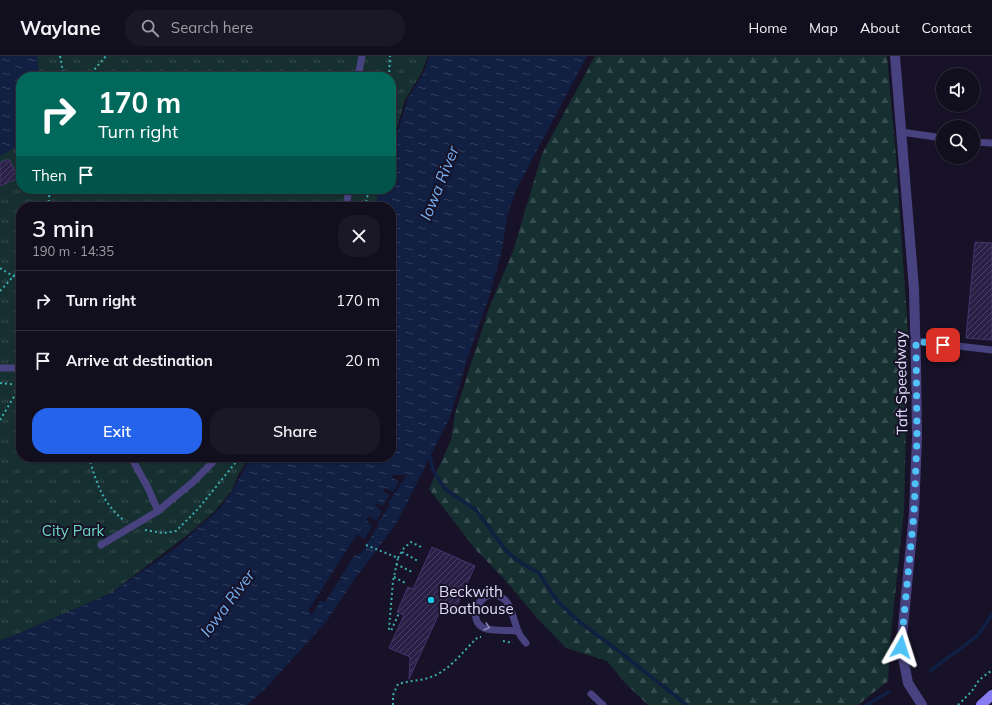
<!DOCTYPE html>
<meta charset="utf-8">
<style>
body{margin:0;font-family:Mulish,sans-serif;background:#1a1726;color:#f1f3f6;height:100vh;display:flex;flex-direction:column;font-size:15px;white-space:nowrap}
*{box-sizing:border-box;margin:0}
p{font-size:13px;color:#9c9ca4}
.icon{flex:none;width:22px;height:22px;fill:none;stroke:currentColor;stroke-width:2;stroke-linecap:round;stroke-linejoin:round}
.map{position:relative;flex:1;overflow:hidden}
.panel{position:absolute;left:16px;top:146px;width:380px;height:260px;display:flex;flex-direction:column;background:#110e1d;border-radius:16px;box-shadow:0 1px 3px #0004,0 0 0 1px #302e3b}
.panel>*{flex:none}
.banner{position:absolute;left:16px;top:16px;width:380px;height:122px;border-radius:16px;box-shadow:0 1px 3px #0004,0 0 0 1px #302e3b;background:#00695c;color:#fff;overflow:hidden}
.fabs{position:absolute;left:936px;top:12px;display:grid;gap:8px}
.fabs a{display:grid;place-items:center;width:44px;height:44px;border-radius:50%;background:#110e1d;box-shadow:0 1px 3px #0004,0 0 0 1px #302e3b;font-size:20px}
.pin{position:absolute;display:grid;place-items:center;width:34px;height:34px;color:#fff;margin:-17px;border-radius:8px;box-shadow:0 2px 6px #0006}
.me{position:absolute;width:44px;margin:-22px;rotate:6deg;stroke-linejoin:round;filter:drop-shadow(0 0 3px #0008)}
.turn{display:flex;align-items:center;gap:14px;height:84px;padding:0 16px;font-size:18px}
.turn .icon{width:52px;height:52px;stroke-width:2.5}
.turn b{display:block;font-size:28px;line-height:34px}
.then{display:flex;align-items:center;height:38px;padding:0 16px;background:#0003;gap:8px;font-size:15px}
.round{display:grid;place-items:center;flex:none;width:42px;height:42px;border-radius:16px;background:#1a1726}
.head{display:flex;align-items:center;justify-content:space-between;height:68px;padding:0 16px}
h1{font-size:24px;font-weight:600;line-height:30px}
.cta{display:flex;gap:8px;margin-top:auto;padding:8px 16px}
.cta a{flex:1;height:46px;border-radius:16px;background:#2563eb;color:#fff;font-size:16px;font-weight:600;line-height:46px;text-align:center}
.cta a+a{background:#1a1726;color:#f1f3f6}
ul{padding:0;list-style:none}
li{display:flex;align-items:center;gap:12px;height:60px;padding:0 16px;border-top:1px solid #302e3b}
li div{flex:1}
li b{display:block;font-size:15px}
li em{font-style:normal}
header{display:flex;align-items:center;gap:24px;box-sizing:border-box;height:56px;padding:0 20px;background:#110e1d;border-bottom:1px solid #302e3b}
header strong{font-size:19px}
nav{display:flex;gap:22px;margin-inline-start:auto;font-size:14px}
.search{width:280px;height:36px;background:#1a1726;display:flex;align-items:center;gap:10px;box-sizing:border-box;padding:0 14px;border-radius:16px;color:#9c9ca4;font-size:15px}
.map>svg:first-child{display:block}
.grass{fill:url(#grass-tufts)}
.forest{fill:url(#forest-firs)}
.water{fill:url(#water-ripples)}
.pier{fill:#171227}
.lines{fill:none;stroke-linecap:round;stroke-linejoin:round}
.stream{stroke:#101f42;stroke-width:3.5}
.building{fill:url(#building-hatch);stroke:#44356f}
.path{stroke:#3caeaf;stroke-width:2;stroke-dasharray:2 3;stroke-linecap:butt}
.lane{stroke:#494281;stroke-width:7}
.street{stroke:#494281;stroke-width:10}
.secondary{stroke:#877cf2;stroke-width:10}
.oneway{stroke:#8d87b8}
.route{stroke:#4fc3f7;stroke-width:7;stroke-dasharray:0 12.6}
.poi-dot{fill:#1bc6e8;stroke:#171227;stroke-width:1.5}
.labels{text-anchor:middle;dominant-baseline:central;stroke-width:4;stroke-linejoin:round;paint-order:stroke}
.street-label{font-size:15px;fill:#e1dcfb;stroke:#171227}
.park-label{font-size:15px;fill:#6ed5c2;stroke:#171227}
.poi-label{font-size:15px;fill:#e1dcfb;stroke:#171227;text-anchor:start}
.water-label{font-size:16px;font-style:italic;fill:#74aff1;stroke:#171227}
</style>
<header>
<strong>Waylane</strong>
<div class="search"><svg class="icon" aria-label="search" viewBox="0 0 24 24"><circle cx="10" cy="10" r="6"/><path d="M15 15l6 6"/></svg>Search here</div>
<nav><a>Home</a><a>Map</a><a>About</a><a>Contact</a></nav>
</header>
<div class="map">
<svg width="992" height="649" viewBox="0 0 992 649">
<defs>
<pattern id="grass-tufts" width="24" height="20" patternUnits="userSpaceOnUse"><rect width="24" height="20" fill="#162f30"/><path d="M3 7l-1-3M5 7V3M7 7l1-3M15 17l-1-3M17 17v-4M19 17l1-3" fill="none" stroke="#384d4f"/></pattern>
<pattern id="forest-firs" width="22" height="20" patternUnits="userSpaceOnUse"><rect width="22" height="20" fill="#162f30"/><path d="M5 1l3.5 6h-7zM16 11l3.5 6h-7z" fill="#384d4f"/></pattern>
<pattern id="water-ripples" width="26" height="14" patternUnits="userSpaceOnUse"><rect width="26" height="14" fill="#101f42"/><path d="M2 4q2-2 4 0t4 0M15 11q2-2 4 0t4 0" fill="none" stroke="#323f5e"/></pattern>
<pattern id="building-hatch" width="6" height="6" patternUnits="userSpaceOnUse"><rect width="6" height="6" fill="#2a2046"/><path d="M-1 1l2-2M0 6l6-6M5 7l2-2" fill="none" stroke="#494062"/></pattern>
</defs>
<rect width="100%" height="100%" fill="#171227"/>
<polygon class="grass" points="0,0 428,0 421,18 405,44 391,93 391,21 21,21 21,133 380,133 375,151 21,151 21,401 250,401 239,417 232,434 215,455 189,478 111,537 11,581 0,584"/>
<polygon class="forest" points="595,0 887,0 896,101 908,278 904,455 891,577 888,625 858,649 648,649 626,628 607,605 566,592 537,562 505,524 476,494 429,433 451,384 455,358 470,311 489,252 513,195 542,98"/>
<g class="water">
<polygon points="0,0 37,0 39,21 21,21 21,90 16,91 0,100"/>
<polygon points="429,0 587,0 517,132 508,157 501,198 490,238 468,301 450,361 396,468 357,520 326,566 265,633 247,649 0,649 0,584 11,581 111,537 157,505 178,490 219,453 233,434 244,413 252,401 391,401 391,151 375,151 380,133 391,133 391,97 408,42 424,16"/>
</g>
<polygon class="pier" points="393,419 407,419 388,447 389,450 377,468 378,469 363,495 358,499 354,500 325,546 320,545 312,559 308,555 357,478 364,483 372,471 371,468 366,464 369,460 376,465 382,455 375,449 376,447 382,450 389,440 389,438 383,435 384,432 393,436 399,426 392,421"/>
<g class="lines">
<g class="stream">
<polyline points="430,401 433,414 445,433 476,454 507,496 523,508 539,517 557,545 582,568 616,593 687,649"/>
<polyline points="930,615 977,580 992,559"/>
<polyline points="866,649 889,636"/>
</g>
</g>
<g class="building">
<polygon points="9,103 18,122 0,130 0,107"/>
<polygon points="975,186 992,187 992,284 966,282"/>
<polygon points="432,491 475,510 454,556 442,551 409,623 410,601 389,592 404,559 397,556 408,531 413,533"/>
</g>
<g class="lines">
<g class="path">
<polyline points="60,0 64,21"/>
<polyline points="88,21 106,0"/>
<polyline points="389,21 390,0"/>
<polyline points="48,151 50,133"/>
<polyline points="365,151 369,133"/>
<polyline points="0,212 13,220 21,223"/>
<polyline points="0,235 21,212"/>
<polyline points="0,327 21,329"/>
<polyline points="0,364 21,329"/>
<path d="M89,401C96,426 103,449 125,465"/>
<polyline points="145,474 163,477 176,475 198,453 240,401"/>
<polyline points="366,489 398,502 393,525 389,573 391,575 399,557"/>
<polyline points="402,496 418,505"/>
<polyline points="398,502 404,492 411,486 423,492"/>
<polyline points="396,508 412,516"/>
<polyline points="394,521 407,528"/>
<polyline points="450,557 454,559"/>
<polyline points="503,585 513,587"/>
<path d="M393,649V639L398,628C408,625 418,625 428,622C449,616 463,595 478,581H481"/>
<polyline points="958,649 972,635 979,624 992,614"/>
</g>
<g class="lane">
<polyline points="358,21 362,0"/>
<polyline points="901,76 943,82"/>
<polyline points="973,86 992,87"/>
<polyline points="346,151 349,133"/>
<polyline points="916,285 992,294"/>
<polyline points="0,312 21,312"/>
<polyline points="131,401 148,432 158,455"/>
<polyline points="101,489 158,455 193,426 218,401"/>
<path d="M518,575C508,574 497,575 487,573C463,567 481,526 504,543C512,549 514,568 519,577C520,580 523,583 526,587"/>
<polyline points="591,638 603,649"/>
</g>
<polyline class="street" points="895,0 914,233 916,308 917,382 914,457 901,591 908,627 922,649"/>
<polyline class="secondary" points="981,649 992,639"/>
</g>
<defs><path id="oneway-chevron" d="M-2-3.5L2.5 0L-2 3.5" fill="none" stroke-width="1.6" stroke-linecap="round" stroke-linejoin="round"/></defs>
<use class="oneway" href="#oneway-chevron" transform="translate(487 571) rotate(18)"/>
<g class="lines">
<polyline class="route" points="901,591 914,457 917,382 916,285 943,289"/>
</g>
<circle class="poi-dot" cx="431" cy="544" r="4"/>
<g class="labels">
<g class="street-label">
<text transform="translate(901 327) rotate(-91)">Taft Speedway</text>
</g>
<g class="park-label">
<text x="73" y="474">City Park</text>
</g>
<g class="poi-label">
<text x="439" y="535">Beckwith<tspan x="439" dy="17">Boathouse</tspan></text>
</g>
<g class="water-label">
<text transform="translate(439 127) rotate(-68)">Iowa River</text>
<text transform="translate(227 547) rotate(-53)">Iowa River</text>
</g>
</g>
</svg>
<div class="fabs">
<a><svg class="icon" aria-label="sound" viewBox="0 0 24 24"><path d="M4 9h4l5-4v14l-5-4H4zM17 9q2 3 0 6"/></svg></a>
<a><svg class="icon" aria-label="search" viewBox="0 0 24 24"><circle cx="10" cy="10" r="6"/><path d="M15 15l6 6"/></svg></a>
</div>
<div class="pin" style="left:943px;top:289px;background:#d93025"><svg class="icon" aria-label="arrive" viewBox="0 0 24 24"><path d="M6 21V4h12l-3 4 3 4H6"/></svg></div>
<svg class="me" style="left:901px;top:591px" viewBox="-20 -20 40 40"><path d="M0-17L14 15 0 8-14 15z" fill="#4fc3f7" stroke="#fff" stroke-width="4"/></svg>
<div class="banner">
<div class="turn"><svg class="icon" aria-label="right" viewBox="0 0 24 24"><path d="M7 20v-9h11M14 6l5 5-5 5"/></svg><div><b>170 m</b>Turn right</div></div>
<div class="then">Then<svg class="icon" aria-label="arrive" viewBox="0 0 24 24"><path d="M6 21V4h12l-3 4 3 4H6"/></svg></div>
</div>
<section class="panel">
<div class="head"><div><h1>3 min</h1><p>190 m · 14:35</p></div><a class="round"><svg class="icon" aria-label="close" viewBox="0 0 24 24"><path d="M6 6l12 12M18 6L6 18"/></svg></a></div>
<ul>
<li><svg class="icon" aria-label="right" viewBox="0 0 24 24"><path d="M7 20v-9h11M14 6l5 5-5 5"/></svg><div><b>Turn right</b></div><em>170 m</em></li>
<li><svg class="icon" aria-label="arrive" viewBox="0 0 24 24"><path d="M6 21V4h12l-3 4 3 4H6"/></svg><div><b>Arrive at destination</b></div><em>20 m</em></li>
</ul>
<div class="cta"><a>Exit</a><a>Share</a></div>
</section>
</div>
